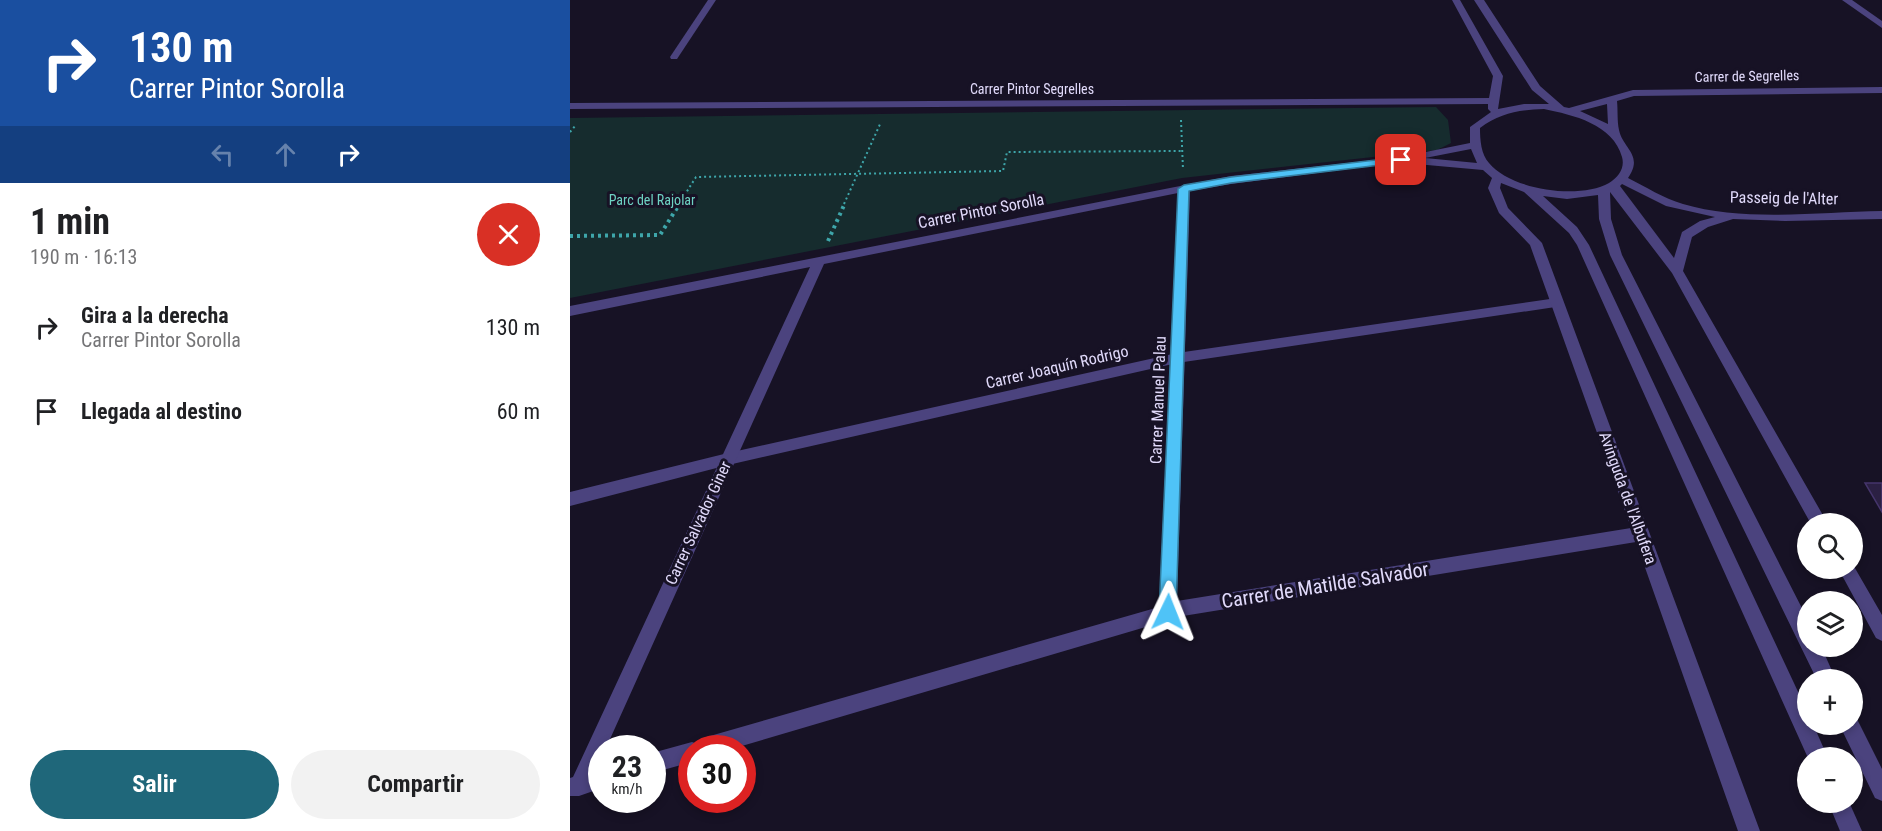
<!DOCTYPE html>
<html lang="es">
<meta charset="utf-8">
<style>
body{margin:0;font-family:"Roboto Condensed",sans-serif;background:#f2f2f2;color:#202124;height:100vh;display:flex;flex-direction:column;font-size:22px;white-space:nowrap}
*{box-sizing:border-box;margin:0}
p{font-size:20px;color:#757577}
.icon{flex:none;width:33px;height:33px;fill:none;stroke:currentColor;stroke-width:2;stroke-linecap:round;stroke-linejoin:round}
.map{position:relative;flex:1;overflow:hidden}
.sheet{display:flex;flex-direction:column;background:#fff;width:570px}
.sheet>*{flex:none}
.banner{background:#1a4fa0;color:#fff;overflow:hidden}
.controls{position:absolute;left:1227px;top:513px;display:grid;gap:12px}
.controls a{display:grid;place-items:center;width:66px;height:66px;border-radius:50%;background:#fff;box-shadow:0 3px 9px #0003;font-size:30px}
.speed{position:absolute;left:18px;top:735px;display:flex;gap:12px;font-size:30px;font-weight:700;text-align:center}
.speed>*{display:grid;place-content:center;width:78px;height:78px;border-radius:50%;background:#fff;box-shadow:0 3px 9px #0003;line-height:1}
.speed small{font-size:15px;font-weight:400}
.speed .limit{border:9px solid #d22;background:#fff;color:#111}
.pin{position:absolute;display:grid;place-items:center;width:51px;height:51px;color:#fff;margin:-26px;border-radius:12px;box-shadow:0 3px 9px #0006}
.me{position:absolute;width:66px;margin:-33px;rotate:2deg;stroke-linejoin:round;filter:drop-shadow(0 0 4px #0008)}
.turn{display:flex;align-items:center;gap:21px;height:126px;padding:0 30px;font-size:27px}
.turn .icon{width:78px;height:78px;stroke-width:2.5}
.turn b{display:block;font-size:42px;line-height:51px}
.lanes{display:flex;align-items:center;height:57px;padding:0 30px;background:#0003;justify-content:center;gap:30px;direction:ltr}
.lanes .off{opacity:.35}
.round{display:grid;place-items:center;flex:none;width:63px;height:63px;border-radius:32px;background:#f2f2f2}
.summary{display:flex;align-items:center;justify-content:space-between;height:102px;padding:0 30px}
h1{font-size:36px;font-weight:700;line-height:45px}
.primary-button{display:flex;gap:12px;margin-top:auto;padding:12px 30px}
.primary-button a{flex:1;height:69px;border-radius:36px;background:#1f677a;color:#fff;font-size:24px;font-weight:700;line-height:69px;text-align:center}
.primary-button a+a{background:#f2f2f2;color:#202124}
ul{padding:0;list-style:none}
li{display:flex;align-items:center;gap:18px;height:84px;padding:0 30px}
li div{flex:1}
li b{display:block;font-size:22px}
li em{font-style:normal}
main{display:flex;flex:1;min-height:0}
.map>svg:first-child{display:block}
.green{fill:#162c2e}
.building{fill:#2b2043;stroke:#45356c;stroke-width:1.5}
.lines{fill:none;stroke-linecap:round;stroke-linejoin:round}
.path-far1{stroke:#3ea6aa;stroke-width:2;stroke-dasharray:2 3;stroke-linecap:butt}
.path{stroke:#3ea6aa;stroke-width:4;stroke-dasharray:3 4;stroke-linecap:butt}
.service{fill:#4b437e;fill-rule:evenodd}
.pedestrian{fill:#4b437e;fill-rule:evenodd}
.minor{fill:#4b437e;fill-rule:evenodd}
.route{fill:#4fc3f7;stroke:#337fa1;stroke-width:1.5}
.labels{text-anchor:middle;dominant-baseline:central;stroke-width:6;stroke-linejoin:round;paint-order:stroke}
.far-street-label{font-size:14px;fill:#e1dafb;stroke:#171225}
.far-park-label{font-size:14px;fill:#6ed2c3;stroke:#171225}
.street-label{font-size:16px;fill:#e1dafb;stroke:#171225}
.near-street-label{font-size:20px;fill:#e1dafb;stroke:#171225}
</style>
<main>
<section class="sheet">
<div class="banner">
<div class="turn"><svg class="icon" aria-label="right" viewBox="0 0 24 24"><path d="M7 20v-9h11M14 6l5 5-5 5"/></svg><div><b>130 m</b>Carrer Pintor Sorolla</div></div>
<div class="lanes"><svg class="icon off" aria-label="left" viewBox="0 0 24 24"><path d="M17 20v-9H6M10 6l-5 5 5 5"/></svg><svg class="icon off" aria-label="ahead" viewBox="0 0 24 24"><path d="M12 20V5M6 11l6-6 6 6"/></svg><svg class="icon" aria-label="right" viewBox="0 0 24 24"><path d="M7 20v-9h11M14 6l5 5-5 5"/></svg></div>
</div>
<div class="summary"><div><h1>1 min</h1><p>190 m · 16:13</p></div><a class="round" style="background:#d93025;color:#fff"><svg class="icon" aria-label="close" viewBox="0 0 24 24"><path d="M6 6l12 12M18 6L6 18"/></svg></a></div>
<ul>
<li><svg class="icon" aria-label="right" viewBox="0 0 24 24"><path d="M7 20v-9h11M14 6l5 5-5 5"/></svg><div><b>Gira a la derecha</b><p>Carrer Pintor Sorolla</p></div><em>130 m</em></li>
<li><svg class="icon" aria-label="arrive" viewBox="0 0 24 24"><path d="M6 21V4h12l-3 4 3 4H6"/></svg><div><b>Llegada al destino</b></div><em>60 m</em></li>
</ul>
<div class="primary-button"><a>Salir</a><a>Compartir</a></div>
</section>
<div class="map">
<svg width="1312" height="831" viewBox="0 0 1312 831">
<rect width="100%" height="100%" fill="#171225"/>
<polygon class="green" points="866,107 878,120 881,143 867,150 612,178 0,298 0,118"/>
<polygon class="building" points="1295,483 1312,483 1312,512"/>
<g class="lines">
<g class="path-far1">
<polyline points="611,120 613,170"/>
<polyline points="0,132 6,125"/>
<polyline points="109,204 126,177 433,171 437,152 612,151"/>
<polyline points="274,204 311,122"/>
</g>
<g class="path">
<polyline points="0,236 90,235 110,203"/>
<polyline points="258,241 275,203"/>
</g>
<polygon class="service" points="138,0 146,0 107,59 101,59 100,57"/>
<polygon class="pedestrian" points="987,298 994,303 992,306 607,363 158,465 0,506 0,492 158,453 607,353"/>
<g class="minor">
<path d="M882,0H890L933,76L928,109L954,104H979L962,90L904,0H914L970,86L994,107L999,108L1063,90L1312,87V93L1064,96L1047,101C1048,110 1047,121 1049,130C1053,149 1074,155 1058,178C1076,187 1093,198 1113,204C1173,222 1249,212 1312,211V219L1215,221L1163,219L1138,227L1122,237L1113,271L1258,524H1241L1102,273L1040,192L1041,219L1052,255L1238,620V646H1251L1266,680H1247L1040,255L1029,219L1028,195L997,199L973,196L1007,227L1019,245L1238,713V724H1243L1258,758H1238L1007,245L999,233L954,192L931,183L930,188L938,208L972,243L1190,831H1168L1066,542L613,616L165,748H122V762L82,773V753L122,742L125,743L133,738L589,607L608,193L254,264L36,748H32V759L27,769L32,768V788L9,796H0V778L3,777L240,267L0,316V306L661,176L831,157L900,143V127L921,112L918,109V104L0,109V103L919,98L923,76ZM1037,104L1038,124L1010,111ZM974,109C1003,115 1043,124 1052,157C1055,168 1049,177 1039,183C1009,200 941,190 919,163C911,154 910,140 910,128C930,113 949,110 974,109ZM901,149L907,163L855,158ZM841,161L846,164L913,170L922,178L918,188L929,213L960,245L1061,528L607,601L620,191L661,184ZM1052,184L1096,206L1145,217L1130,221L1112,232L1104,258L1050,186Z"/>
<polygon points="1272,0 1282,0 1312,21 1312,28"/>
<polygon points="1282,563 1312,615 1312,641 1306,638 1268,568 1282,568"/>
<polygon points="1282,716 1286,717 1312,769 1312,801 1305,798 1269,724 1282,724"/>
<polygon points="1258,802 1279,802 1292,831 1270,831"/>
</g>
</g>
<polygon class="route" points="831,157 836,160 835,162 661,183 619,191 606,612 603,618 598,620 592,618 589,612 608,189 614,185 661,177"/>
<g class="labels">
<g class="far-street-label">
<text transform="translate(1177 76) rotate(-1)">Carrer de Segrelles</text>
<text x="462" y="89">Carrer Pintor Segrelles</text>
</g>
<g class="far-park-label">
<text x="82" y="200">Parc del Rajolar</text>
</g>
<g class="street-label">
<text transform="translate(1214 198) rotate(1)">Passeig de l'Alter</text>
<text transform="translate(411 211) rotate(-11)">Carrer Pintor Sorolla</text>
<text transform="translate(487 367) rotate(-13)">Carrer Joaquín Rodrigo</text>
<text transform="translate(588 400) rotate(-88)">Carrer Manuel Palau</text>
<text transform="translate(1058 498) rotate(70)">Avinguda de l'Albufera</text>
<text transform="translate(128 523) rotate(-65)">Carrer Salvador Giner</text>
</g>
<g class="near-street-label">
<text transform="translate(755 585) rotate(-9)">Carrer de Matilde Salvador</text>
</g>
</g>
</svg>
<div class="controls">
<a><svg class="icon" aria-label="search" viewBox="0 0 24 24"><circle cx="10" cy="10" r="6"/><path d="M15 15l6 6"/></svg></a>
<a><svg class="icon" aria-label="layers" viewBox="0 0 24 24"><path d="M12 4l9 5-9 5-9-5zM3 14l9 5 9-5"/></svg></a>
<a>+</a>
<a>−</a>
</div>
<div class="speed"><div>23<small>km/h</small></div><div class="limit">30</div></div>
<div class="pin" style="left:831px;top:160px;background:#d93025"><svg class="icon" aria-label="arrive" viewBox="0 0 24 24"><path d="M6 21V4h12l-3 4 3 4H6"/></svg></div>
<svg class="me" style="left:598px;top:612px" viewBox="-20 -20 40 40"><path d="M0-17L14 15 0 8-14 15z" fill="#4fc3f7" stroke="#fff" stroke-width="4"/></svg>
</div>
</main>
